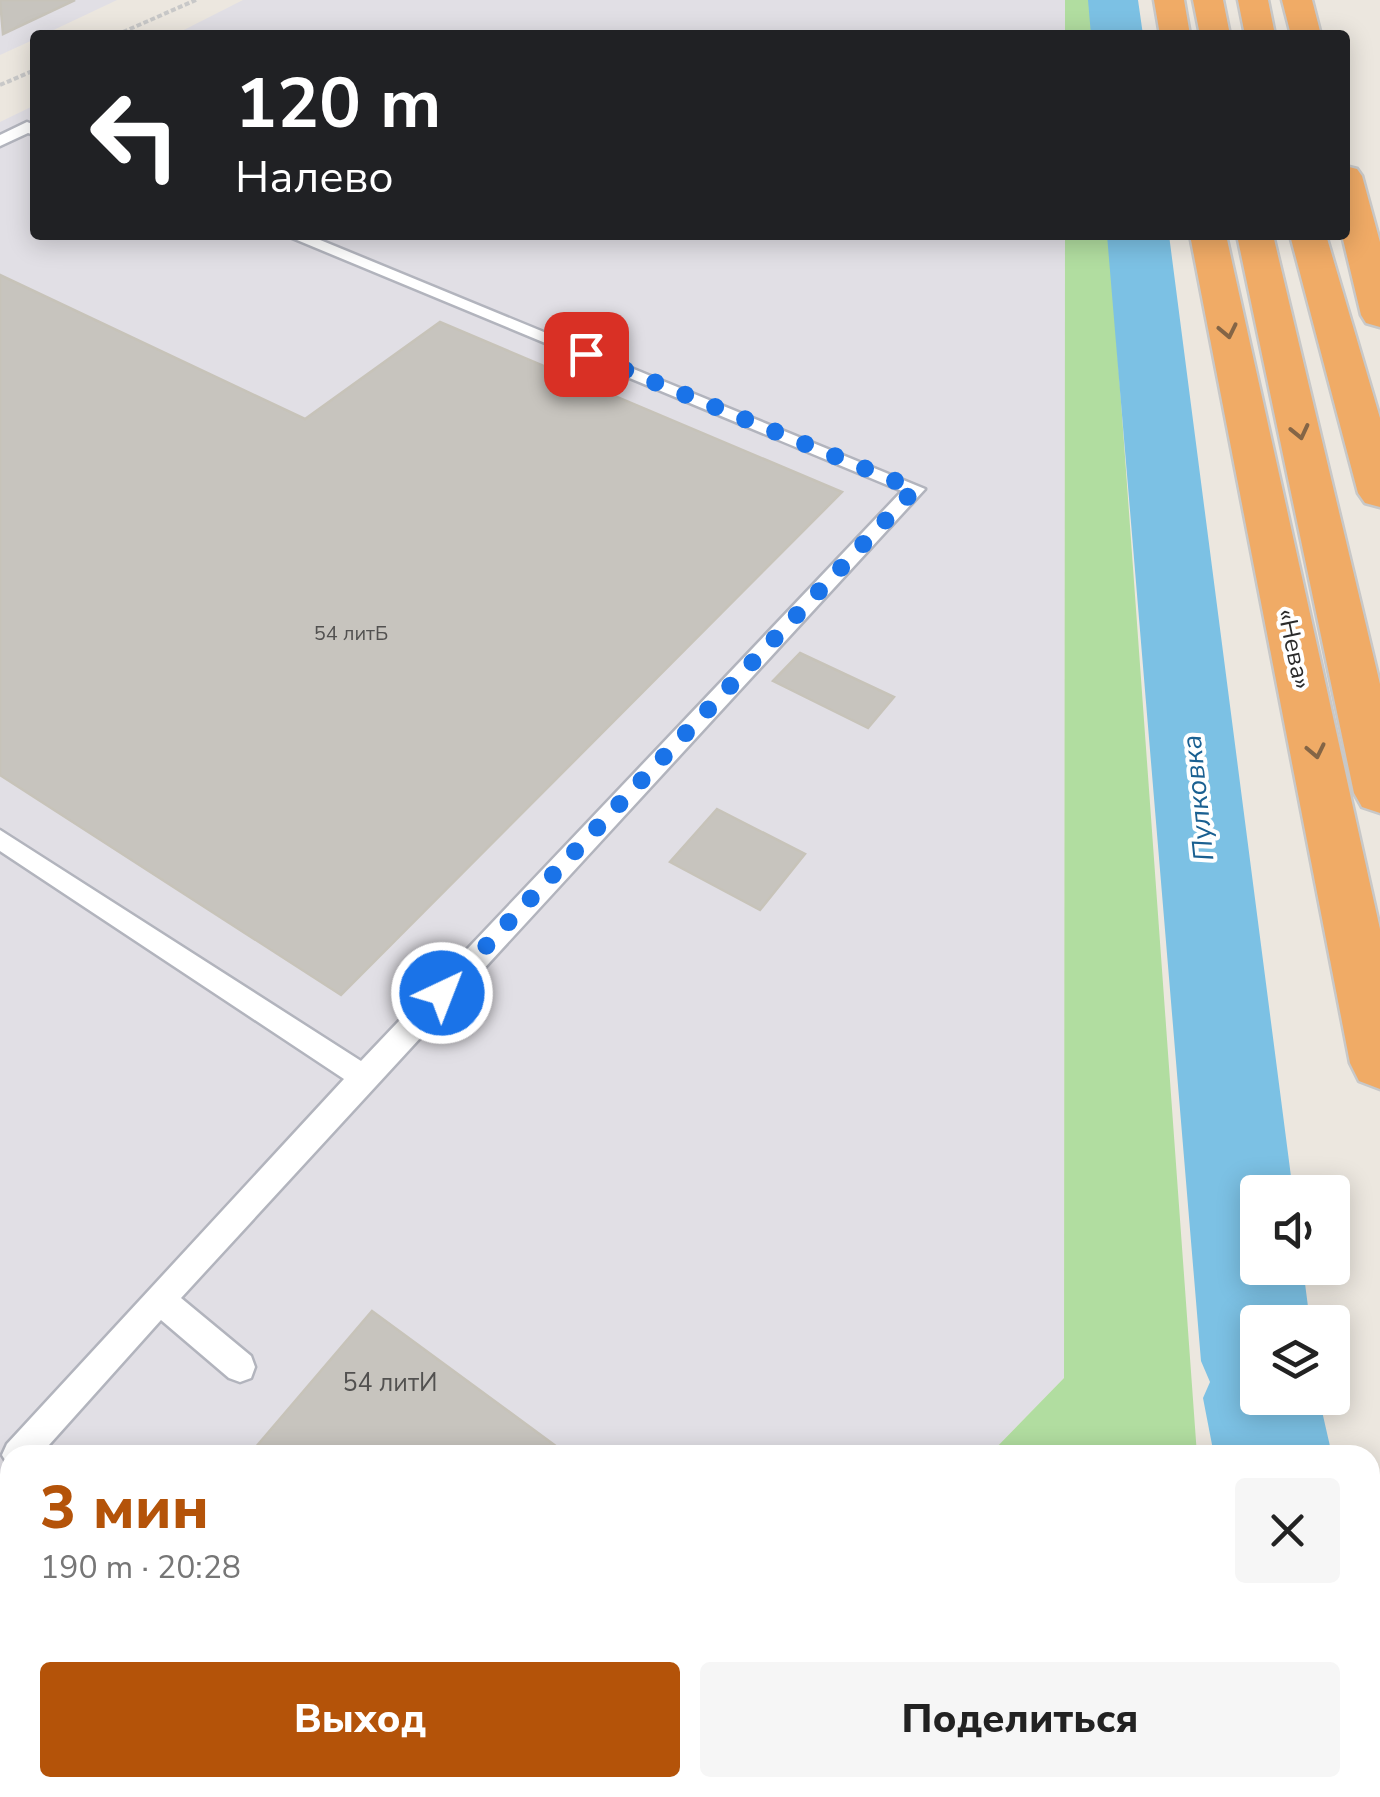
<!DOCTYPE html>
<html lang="ru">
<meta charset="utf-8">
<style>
body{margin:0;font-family:"Nunito Sans",sans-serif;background:#f6f6f6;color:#222;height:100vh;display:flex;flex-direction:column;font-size:38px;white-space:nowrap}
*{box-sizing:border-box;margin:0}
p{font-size:32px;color:#767676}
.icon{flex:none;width:55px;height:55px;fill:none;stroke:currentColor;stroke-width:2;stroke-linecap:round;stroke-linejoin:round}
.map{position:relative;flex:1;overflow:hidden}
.details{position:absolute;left:0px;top:1445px;width:1380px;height:352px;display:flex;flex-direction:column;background:#fff;border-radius:30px 30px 0 0;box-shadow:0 5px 25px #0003}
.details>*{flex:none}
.hud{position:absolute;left:30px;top:30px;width:1320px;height:210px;border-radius:10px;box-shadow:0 5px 25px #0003;background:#202124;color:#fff;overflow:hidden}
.fabs{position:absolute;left:1240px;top:1175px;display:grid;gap:20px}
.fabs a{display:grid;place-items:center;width:110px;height:110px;border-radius:10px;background:#fff;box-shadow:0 5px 25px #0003;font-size:50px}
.pin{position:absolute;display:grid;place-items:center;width:85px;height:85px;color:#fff;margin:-42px;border-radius:20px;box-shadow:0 5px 15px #0006}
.me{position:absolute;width:110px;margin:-55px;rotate:43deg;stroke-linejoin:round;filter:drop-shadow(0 0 8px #0008)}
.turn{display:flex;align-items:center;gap:35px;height:210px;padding:0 40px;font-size:45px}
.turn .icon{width:130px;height:130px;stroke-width:2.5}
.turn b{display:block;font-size:70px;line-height:85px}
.round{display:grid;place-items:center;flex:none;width:105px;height:105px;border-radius:10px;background:#f6f6f6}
.overview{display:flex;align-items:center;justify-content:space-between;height:170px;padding:0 40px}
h1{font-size:60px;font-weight:800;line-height:75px;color:#b45309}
.primary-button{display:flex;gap:20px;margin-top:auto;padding:20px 40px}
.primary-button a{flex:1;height:115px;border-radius:10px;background:#b45309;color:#fff;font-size:40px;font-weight:800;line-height:115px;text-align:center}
.primary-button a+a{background:#f6f6f6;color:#222}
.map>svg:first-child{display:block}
.industrial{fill:#e1dfe5}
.green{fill:#b1dda0}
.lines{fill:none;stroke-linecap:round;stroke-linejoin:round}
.river{fill:#7cc1e4;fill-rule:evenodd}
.building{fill:#c7c4be;stroke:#c7c3b9;stroke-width:2.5}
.service-casing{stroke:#b2b4bd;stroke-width:5}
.motorway-casing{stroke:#c8c8c8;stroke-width:5}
.path{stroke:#c8c8c8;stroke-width:4;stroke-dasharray:5 2.5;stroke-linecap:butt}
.service{fill:#fff;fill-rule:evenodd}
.motorway{fill:#f0ab66;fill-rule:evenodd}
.oneway{stroke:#846546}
.route{stroke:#1a73e8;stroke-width:18;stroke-dasharray:0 32.4}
.labels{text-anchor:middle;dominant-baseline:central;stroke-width:8;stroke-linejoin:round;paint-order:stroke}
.number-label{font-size:20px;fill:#525150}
.street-label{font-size:25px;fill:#2b2b2b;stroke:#fff}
.near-number-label{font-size:25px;fill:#525150}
.water-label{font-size:28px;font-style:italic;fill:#1a6091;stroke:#fff}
</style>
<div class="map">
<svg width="1380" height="1797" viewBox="0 0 1380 1797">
<rect width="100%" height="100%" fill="#ece7df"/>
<g class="industrial">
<polygon points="0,0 117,0 43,35 35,35 35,39 0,55"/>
<polygon points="243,0 1065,0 1065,35 174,35"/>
<polygon points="35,105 35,235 1065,235 1064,1378 989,1455 10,1455 10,1788 664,1788 655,1797 0,1797 0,122"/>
</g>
<g class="green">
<polygon points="1065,0 1092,0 1094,35 1065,35"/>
<polygon points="1065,235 1109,235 1197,1455 989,1455 1064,1378"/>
<polygon points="664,1788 1280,1788 1283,1797 655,1797"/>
</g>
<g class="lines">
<g class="river">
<polygon points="1088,0 1138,0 1143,35 1091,35"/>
<polygon points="1107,235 1169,235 1293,1192 1258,1192 1258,1268 1303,1268 1310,1322 1258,1322 1258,1398 1319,1398 1332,1455 1214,1455 1203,1398 1210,1382 1201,1361"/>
<polygon points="1370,1723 1380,1727 1380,1797 1299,1797 1297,1788 1370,1788"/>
</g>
</g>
<g class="building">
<polygon points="0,0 75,0 3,34"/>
<polygon points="0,275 305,419 440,322 842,492 341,995 0,775"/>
<polygon points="800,653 894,697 868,728 773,681"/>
<polygon points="717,809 805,854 760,910 670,862"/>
<polygon points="372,1311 568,1455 249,1455"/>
</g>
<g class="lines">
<defs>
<g id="service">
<polygon points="27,122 35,125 35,135 28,133 0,146 0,135"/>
<polygon points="285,235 308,235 925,489 181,1298 251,1356 255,1367 251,1378 240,1382 229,1378 161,1320 40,1455 10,1455 10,1468 2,1455 7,1444 344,1079 0,851 0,830 361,1061 902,491"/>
</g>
<g id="motorway">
<polygon points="1154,0 1184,0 1190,35 1160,35"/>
<polygon points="1193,0 1223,0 1230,35 1200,35"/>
<polygon points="1238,0 1268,0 1275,35 1245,35"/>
<polygon points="1282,0 1312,0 1321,35 1291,35"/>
<polygon points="1345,166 1357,169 1362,176 1380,242 1380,327 1366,323 1361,315 1342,235 1345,235"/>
<polygon points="1190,235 1226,235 1380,929 1380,1089 1359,1081 1350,1063"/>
<polygon points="1237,235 1273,235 1380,684 1380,813 1362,807 1354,793"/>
<polygon points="1290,235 1326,235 1380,418 1380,507 1365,503 1358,493"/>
</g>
</defs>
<use href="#service" class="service-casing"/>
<use href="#motorway" class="motorway-casing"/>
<g class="path">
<polyline points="116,35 196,0"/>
<polyline points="0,85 35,70"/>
</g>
<use href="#service" class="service"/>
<use href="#motorway" class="motorway"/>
</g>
<defs><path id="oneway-chevron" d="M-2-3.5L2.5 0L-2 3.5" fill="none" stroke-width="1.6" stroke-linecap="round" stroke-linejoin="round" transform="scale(2.5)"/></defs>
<g class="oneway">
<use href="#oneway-chevron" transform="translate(1228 331) rotate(78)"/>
<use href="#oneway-chevron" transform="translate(1300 432) rotate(77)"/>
<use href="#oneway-chevron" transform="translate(1316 751) rotate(78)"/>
</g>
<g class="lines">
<polyline class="route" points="442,993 915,489 586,354"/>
</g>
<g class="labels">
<g class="number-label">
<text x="351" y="633">54 литБ</text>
</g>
<g class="street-label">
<text transform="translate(1294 649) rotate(78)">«Нева»</text>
</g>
<g class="near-number-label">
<text x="390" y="1383">54 литИ</text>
</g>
<g class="water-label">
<text transform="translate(1198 798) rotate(-96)">Пулковка</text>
</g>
</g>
</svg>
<div class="fabs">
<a><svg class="icon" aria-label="sound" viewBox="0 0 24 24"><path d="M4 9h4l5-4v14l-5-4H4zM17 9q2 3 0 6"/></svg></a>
<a><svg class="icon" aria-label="layers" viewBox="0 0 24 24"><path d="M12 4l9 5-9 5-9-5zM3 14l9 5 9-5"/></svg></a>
</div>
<div class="pin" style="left:586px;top:354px;background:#d93025"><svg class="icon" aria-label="arrive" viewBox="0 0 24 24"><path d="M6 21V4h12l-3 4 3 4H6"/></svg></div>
<svg class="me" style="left:442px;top:993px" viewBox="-20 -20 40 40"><circle r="17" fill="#1a73e8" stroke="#fff" stroke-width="3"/><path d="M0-11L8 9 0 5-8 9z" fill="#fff"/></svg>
<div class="hud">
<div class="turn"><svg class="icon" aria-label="left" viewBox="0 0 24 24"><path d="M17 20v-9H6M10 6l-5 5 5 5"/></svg><div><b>120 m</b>Налево</div></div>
</div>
<section class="details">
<div class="overview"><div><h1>3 мин</h1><p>190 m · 20:28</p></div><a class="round"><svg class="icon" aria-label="close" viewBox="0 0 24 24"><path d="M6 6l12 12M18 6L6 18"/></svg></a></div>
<div class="primary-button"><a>Выход</a><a>Поделиться</a></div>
</section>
</div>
